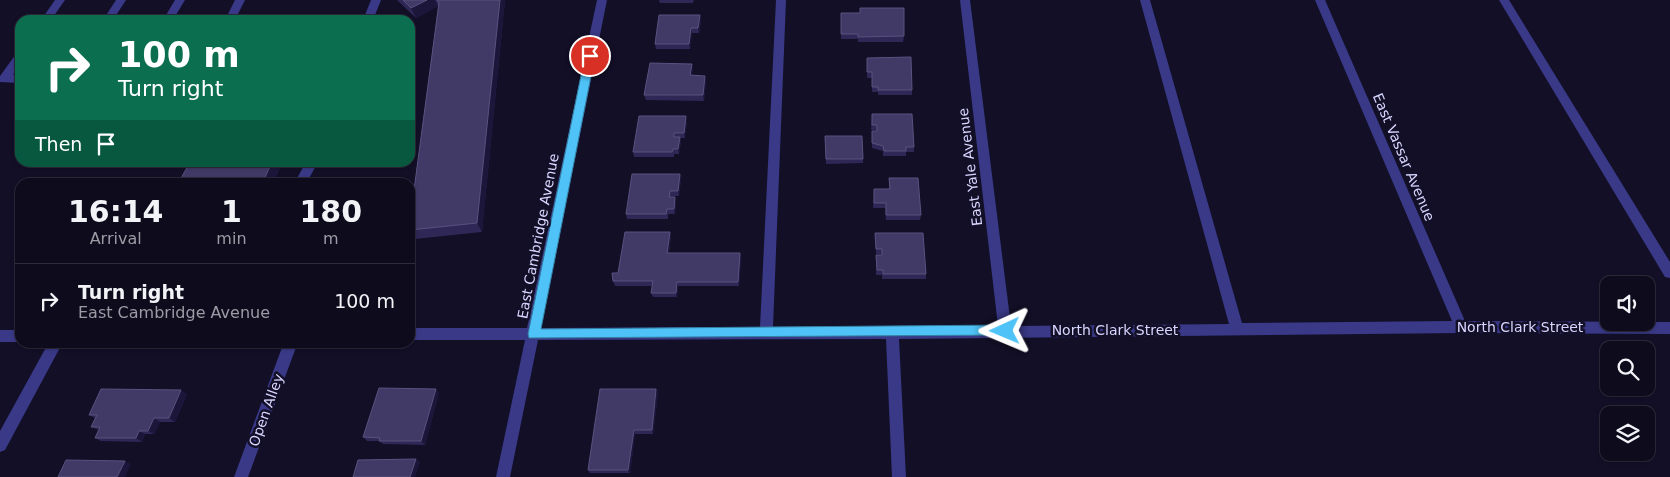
<!DOCTYPE html>
<style>
body{margin:0;font-family:"DejaVu Sans",sans-serif;background:#1c192a;color:#f1f3f6;height:100vh;display:flex;flex-direction:column;font-size:19px;white-space:nowrap}
*{box-sizing:border-box;margin:0}
p{font-size:16px;color:#9b9ba4}
.icon{flex:none;width:28px;height:28px;fill:none;stroke:currentColor;stroke-width:2;stroke-linecap:round;stroke-linejoin:round}
.map{position:relative;flex:1;overflow:hidden}
.panel{position:absolute;left:15px;top:178px;width:400px;height:170px;display:flex;flex-direction:column;background:#0e0b1d;border-radius:15px;box-shadow:0 1px 4px #0004,0 0 0 1px #2e2b3b}
.panel>*{flex:none}
.guide{position:absolute;left:15px;top:15px;width:400px;height:152px;border-radius:15px;box-shadow:0 1px 4px #0004,0 0 0 1px #2e2b3b;background:#0b6e4f;color:#fff;overflow:hidden}
.fabs{position:absolute;left:1600px;top:276px;display:grid;gap:10px}
.fabs a{display:grid;place-items:center;width:55px;height:55px;border-radius:10px;background:#0e0b1d;box-shadow:0 1px 4px #0004,0 0 0 1px #2e2b3b;font-size:25px}
.pin{position:absolute;display:grid;place-items:center;width:42px;height:42px;color:#fff;margin:-21px;border:2px solid #fff;border-radius:50%;box-shadow:0 1px 5px #0007}
.me{position:absolute;width:55px;margin:-28px;rotate:269deg;stroke-linejoin:round;filter:drop-shadow(0 0 4px #0008)}
.turn{display:flex;align-items:center;gap:18px;height:105px;padding:0 20px;font-size:22px}
.turn .icon{width:65px;height:65px;stroke-width:2.5}
.turn b{display:block;font-size:35px;line-height:42px}
.then{display:flex;align-items:center;height:48px;padding:0 20px;background:#0003;gap:10px;font-size:19px}
.eta{display:flex;justify-content:space-evenly;align-items:center;height:85px;text-align:center}
.eta b{font-size:30px;font-weight:700;line-height:35px}
ul{padding:0;list-style:none}
li{display:flex;align-items:center;gap:15px;height:75px;padding:0 20px;border-top:1px solid #2e2b3b}
li div{flex:1}
li b{display:block;font-size:19px}
li em{font-style:normal}
.map>svg:first-child{display:block}
.lines{fill:none;stroke-linecap:round;stroke-linejoin:round}
.minor{fill:#393987;fill-rule:evenodd}
.wall{fill:#2f2755}
.shaded-wall{fill:#1c163b}
.building{fill:#413a67;stroke:#59527f}
.route{fill:#4fc3f7;stroke:#337fa1}
.labels{text-anchor:middle;dominant-baseline:central;stroke-width:5;stroke-linejoin:round;paint-order:stroke}
.street-label{font-size:14px;fill:#d8d5ff;stroke:#120f27}
</style>
<div class="map">
<svg width="1670" height="477" viewBox="0 0 1670 477">
<rect width="100%" height="100%" fill="#120f27"/>
<g class="lines">
<g class="minor">
<polygon points="55,0 65,0 51,20 41,20"/>
<polygon points="116,0 126,0 113,20 103,20"/>
<polygon points="175,0 185,0 173,20 163,20"/>
<polygon points="235,0 245,0 235,20 225,20"/>
<polygon points="371,0 381,0 373,20 363,20"/>
<polygon points="597,0 607,0 541,328 760,327 776,0 786,0 773,327 998,326 960,0 970,0 1011,326 1229,324 1140,0 1150,0 1242,323 1452,321 1315,0 1325,0 1465,321 1670,322 1670,334 1461,333 899,339 906,477 892,477 886,339 538,340 510,477 496,477 525,340 410,340 410,328 527,328"/>
<polygon points="1499,0 1509,0 1670,262 1670,278 1665,277"/>
<polygon points="20,53 20,65 13,75 20,75 20,83 0,82 0,76 16,54"/>
<polygon points="306,162 318,162 307,182 295,182"/>
<rect x="0" y="330" width="20" height="12"/>
<polygon points="49,342 63,342 5,450 0,452 0,431"/>
<polygon points="284,342 298,342 248,477 234,477"/>
</g>
</g>
<g class="wall">
<polygon points="397,0 505,0 482,232 415,239 410,232 410,220 438,6 416,18"/>
<polygon points="659,0 702,0 694,0 693,3 660,3"/>
<polygon points="841,13 904,36 903,42 858,42 858,39 841,39"/>
<polygon points="701,21 699,33 692,33 690,49 656,49 655,44"/>
<polygon points="867,64 912,90 912,95 878,95 878,92 872,92 872,78 867,78"/>
<polygon points="693,69 691,75 706,81 704,101 646,100 644,95"/>
<polygon points="872,114 914,147 914,152 906,152 906,156 883,156 883,151 872,148 872,131 877,131 877,130 871,130"/>
<polygon points="687,121 685,138 680,138 681,142 679,154 674,154 674,157 634,157 633,152"/>
<polygon points="825,136 863,159 863,163 826,164"/>
<polygon points="680,174 681,179 679,196 671,196 671,197 676,202 675,214 668,214 668,219 627,219 626,214"/>
<polygon points="889,178 921,215 920,220 886,220 885,208 873,208 874,189 889,189"/>
<polygon points="670,232 671,237 669,253 740,253 741,258 739,286 678,286 677,297 653,297 651,293 652,286 615,286 613,281 618,273"/>
<polygon points="875,233 926,274 926,279 882,279 882,275 876,275 876,255 882,255 882,254 876,254"/>
<polygon points="656,389 658,393 653,434 635,434 630,473 590,473 588,470"/>
<polygon points="439,393 425,445 383,444 379,441 367,441 363,437"/>
<polygon points="187,394 175,422 160,422 154,434 145,434 142,442 101,441 95,438 99,430 91,427 95,418 89,415"/>
</g>
<g class="shaded-wall">
<polygon points="427,0 435,0 438,6 416,18 411,8"/>
<polygon points="500,0 505,0 482,232 477,223"/>
<polygon points="700,15 701,21 699,33 698,28"/>
<polygon points="691,28 692,33 690,49 689,44"/>
<polygon points="692,64 693,69 691,81 690,75"/>
<polygon points="705,76 706,81 704,101 703,95"/>
<polygon points="686,116 687,121 685,138 684,133"/>
<polygon points="680,137 681,142 679,154 678,149"/>
<polygon points="272,162 283,162 274,182 263,182"/>
<polygon points="680,174 681,179 679,196 678,191"/>
<polygon points="675,197 676,202 675,214 674,209"/>
<polygon points="670,232 671,237 668,258 667,253"/>
<polygon points="740,253 741,258 739,286 738,282"/>
<polygon points="677,282 678,286 677,297 676,293"/>
<polygon points="436,389 439,393 425,445 421,441"/>
<polygon points="656,389 658,393 653,434 652,430"/>
<polygon points="181,390 187,394 175,422 169,418"/>
<polygon points="154,418 160,422 154,434 148,431"/>
<polygon points="634,430 635,434 630,473 628,470"/>
<polygon points="139,431 145,434 142,442 136,438"/>
<polygon points="416,459 420,462 415,477 410,477"/>
<polygon points="125,461 131,464 125,477 117,477"/>
</g>
<g class="building">
<polygon points="403,0 427,0 411,8"/>
<polygon points="437,0 500,0 477,223 410,230 410,220 439,3"/>
<polygon points="860,8 904,8 904,36 858,37 858,34 841,34 841,13 860,13"/>
<polygon points="659,15 700,15 698,28 691,28 689,44 655,44"/>
<polygon points="911,57 912,90 878,90 878,87 872,87 872,72 867,72 867,58"/>
<polygon points="650,63 692,64 690,75 705,76 703,95 644,95"/>
<polygon points="872,114 912,114 914,147 906,147 906,151 884,151 883,146 872,143 872,131 877,131 877,125 872,125"/>
<polygon points="639,116 686,116 684,133 674,133 674,137 680,137 678,149 673,149 672,152 633,152"/>
<polygon points="825,136 862,136 863,159 826,159"/>
<polygon points="190,162 272,162 263,182 179,182"/>
<polygon points="632,174 680,174 678,191 670,191 669,197 675,197 674,209 667,209 666,214 626,214"/>
<polygon points="889,178 918,178 921,215 886,215 886,203 874,203 874,189 890,189"/>
<polygon points="625,232 670,232 667,253 740,253 738,282 677,282 676,293 651,293 653,281 613,281 612,273 618,273"/>
<polygon points="875,233 923,233 926,274 883,274 883,270 877,270 876,255 882,255 882,249 876,249"/>
<polygon points="379,388 436,389 421,441 379,441 380,438 363,437"/>
<polygon points="101,389 181,390 169,418 154,418 148,431 139,431 136,438 95,438 100,427 91,427 97,415 89,415"/>
<polygon points="600,389 656,389 652,430 634,430 628,470 588,470"/>
<polygon points="416,459 410,477 353,477 358,460"/>
<polygon points="66,460 125,461 117,477 58,477"/>
</g>
<polygon class="route" points="590,52 595,56 541,329 1005,325 1011,331 1010,335 529,338 528,334 585,56"/>
<g class="labels">
<g class="street-label">
<text transform="translate(1404 157) rotate(67)">East Vassar Avenue</text>
<text transform="translate(970 167) rotate(-97)">East Yale Avenue</text>
<text transform="translate(538 236) rotate(-79)">East Cambridge Avenue</text>
<text x="1520" y="327">North Clark Street</text>
<text x="1115" y="330">North Clark Street</text>
<text transform="translate(266 410) rotate(-70)">Open Alley</text>
</g>
</g>
</svg>
<div class="fabs">
<a><svg class="icon" aria-label="sound" viewBox="0 0 24 24"><path d="M4 9h4l5-4v14l-5-4H4zM17 9q2 3 0 6"/></svg></a>
<a><svg class="icon" aria-label="search" viewBox="0 0 24 24"><circle cx="10" cy="10" r="6"/><path d="M15 15l6 6"/></svg></a>
<a><svg class="icon" aria-label="layers" viewBox="0 0 24 24"><path d="M12 4l9 5-9 5-9-5zM3 14l9 5 9-5"/></svg></a>
</div>
<div class="pin" style="left:590px;top:56px;background:#d93025"><svg class="icon" aria-label="arrive" viewBox="0 0 24 24"><path d="M6 21V4h12l-3 4 3 4H6"/></svg></div>
<svg class="me" style="left:1005px;top:331px" viewBox="-20 -20 40 40"><path d="M0-17L14 15 0 8-14 15z" fill="#4fc3f7" stroke="#fff" stroke-width="4"/></svg>
<div class="guide">
<div class="turn"><svg class="icon" aria-label="right" viewBox="0 0 24 24"><path d="M7 20v-9h11M14 6l5 5-5 5"/></svg><div><b>100 m</b>Turn right</div></div>
<div class="then">Then<svg class="icon" aria-label="arrive" viewBox="0 0 24 24"><path d="M6 21V4h12l-3 4 3 4H6"/></svg></div>
</div>
<section class="panel">
<div class="eta">
<div><b>16:14</b><p>Arrival</p></div>
<div><b>1</b><p>min</p></div>
<div><b>180</b><p>m</p></div>
</div>
<ul>
<li><svg class="icon" aria-label="right" viewBox="0 0 24 24"><path d="M7 20v-9h11M14 6l5 5-5 5"/></svg><div><b>Turn right</b><p>East Cambridge Avenue</p></div><em>100 m</em></li>
</ul>
</section>
</div>
